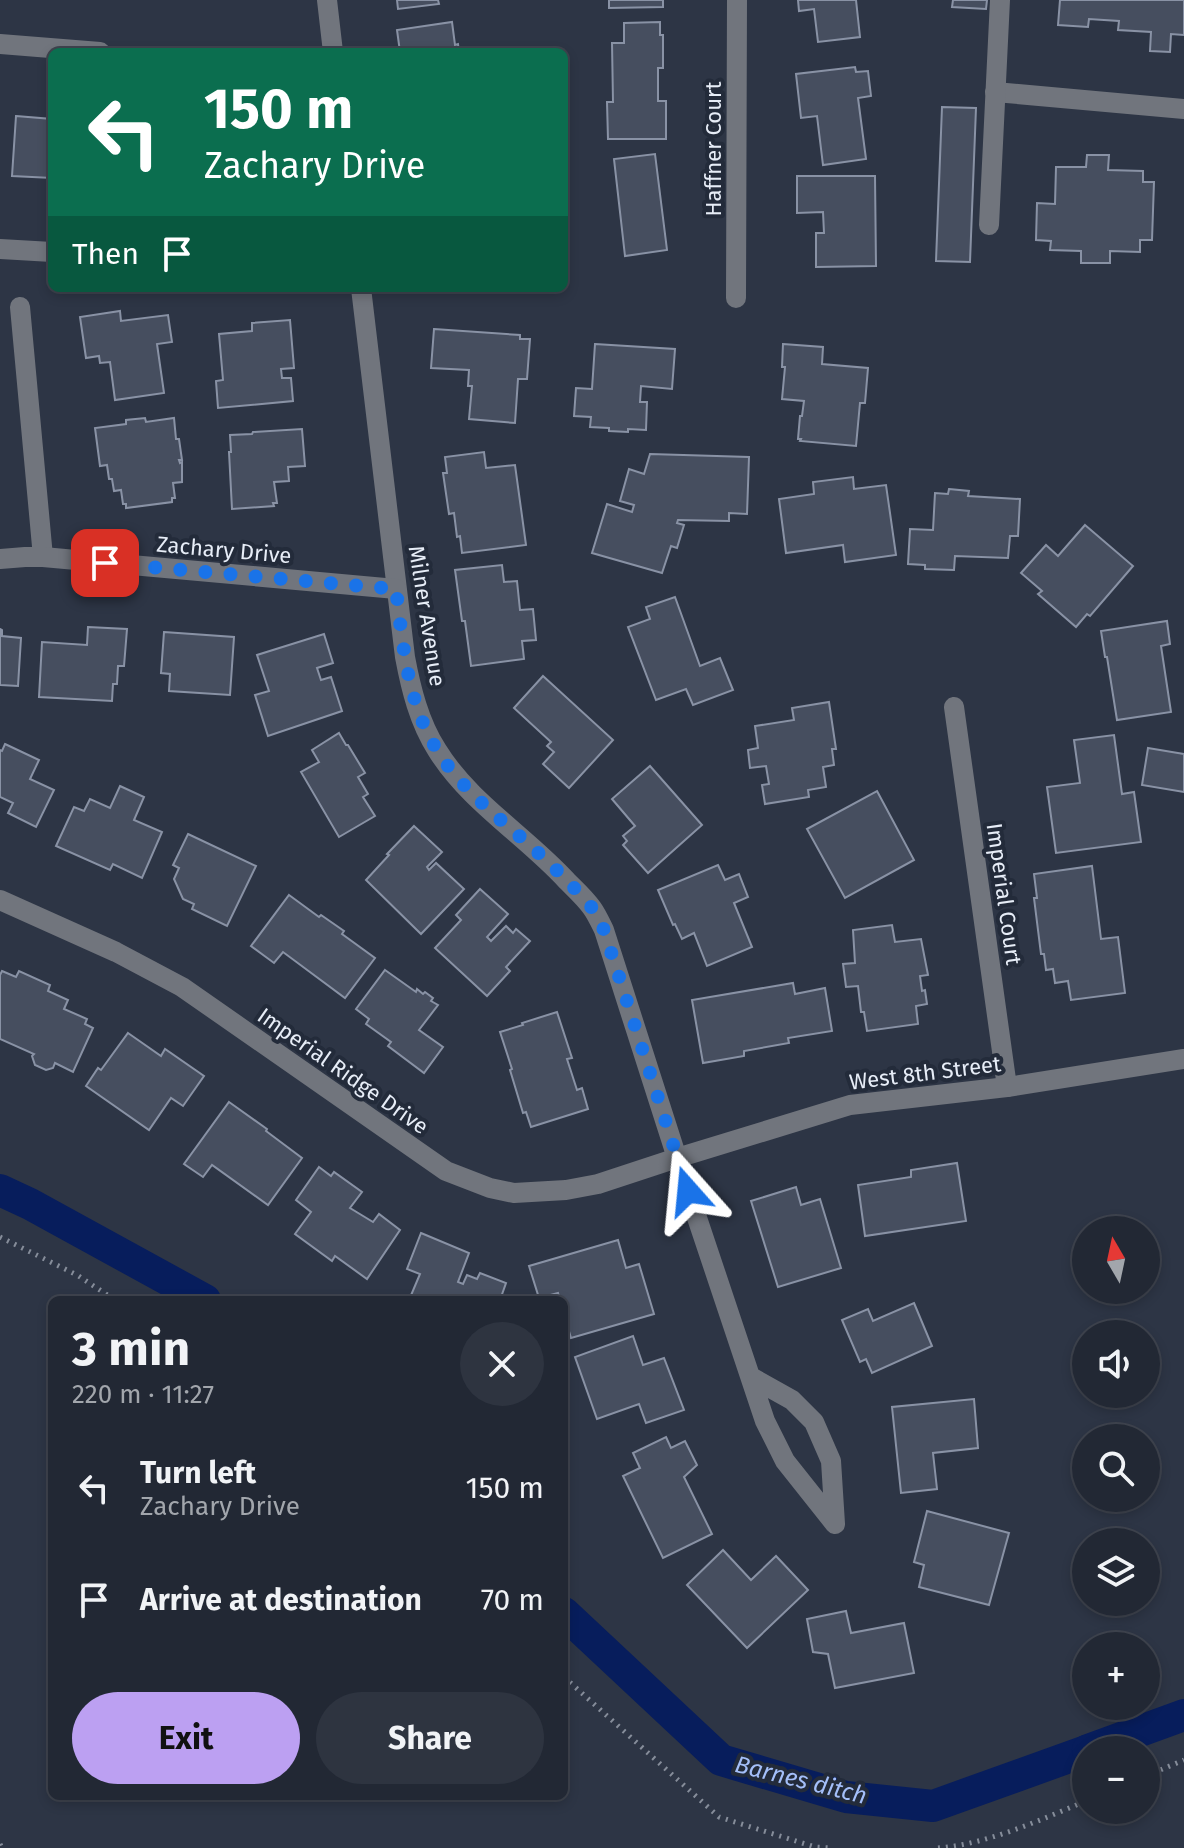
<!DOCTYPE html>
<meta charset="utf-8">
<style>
body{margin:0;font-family:"Fira Sans",sans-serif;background:#2e3440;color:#f1f3f6;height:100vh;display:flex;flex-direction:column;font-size:30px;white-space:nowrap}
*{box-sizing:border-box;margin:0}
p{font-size:26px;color:#a2a6ac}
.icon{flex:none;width:44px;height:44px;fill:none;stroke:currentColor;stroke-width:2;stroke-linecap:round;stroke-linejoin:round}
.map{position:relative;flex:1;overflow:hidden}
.sheet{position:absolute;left:48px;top:1296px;width:520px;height:504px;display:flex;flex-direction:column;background:#222834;border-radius:12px;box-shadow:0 4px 12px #0003,0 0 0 2px #3f444f}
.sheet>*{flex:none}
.hud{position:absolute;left:48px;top:48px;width:520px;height:244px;border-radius:12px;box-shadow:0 4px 12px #0003,0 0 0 2px #3f444f;background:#0b6e4f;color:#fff;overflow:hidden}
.needle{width:52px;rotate:351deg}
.tools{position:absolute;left:1072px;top:1216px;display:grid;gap:16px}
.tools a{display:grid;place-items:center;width:88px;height:88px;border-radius:50%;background:#222834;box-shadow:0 4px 12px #0003,0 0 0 2px #3f444f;font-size:40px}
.pin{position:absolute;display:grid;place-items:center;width:68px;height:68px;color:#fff;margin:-34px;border-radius:16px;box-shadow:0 4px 12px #0006}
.me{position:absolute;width:88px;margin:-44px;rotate:342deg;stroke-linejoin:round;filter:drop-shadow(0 0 6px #0008)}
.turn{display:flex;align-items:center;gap:28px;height:168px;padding:0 24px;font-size:36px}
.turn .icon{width:104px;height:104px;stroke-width:2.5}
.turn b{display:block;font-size:56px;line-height:68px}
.then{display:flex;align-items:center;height:76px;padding:0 24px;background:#0003;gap:16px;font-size:30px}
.round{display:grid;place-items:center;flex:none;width:84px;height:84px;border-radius:42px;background:#2e3440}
.head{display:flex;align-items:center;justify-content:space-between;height:136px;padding:0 24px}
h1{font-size:48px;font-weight:700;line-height:60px}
.cta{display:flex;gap:16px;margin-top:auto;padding:16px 24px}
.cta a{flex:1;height:92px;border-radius:48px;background:#bca0f2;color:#111;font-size:32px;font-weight:700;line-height:92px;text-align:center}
.cta a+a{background:#2e3440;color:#f1f3f6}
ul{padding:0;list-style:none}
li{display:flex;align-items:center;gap:24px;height:112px;padding:0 24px}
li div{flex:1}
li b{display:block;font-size:30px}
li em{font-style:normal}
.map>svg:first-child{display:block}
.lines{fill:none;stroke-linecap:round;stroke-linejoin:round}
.canal{stroke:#071d5c;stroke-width:32}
.building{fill:#464e5f;stroke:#8992a5;stroke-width:2}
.path{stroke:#868d9a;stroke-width:5;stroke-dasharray:2 6;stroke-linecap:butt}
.minor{stroke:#71757d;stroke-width:20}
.route{stroke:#1a73e8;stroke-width:14;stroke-dasharray:0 25.2}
.labels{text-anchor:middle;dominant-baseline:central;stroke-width:8;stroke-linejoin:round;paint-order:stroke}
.street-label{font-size:22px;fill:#e7edf7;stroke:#232b3a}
.water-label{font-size:24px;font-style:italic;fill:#a4bff9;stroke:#232b3a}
</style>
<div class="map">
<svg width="1184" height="1848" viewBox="0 0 1184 1848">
<rect width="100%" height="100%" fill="#2d3545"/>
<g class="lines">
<g class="canal">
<polyline points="0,1190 30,1204 205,1300"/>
<polyline points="564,1613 721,1760 846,1797 933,1806 1086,1751"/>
<polyline points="1088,1750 1184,1715"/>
</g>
</g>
<g class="building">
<polygon points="397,0 438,0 439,4 398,9"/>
<polygon points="609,0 663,0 663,7 609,8"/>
<polygon points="798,0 856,0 860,37 818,42 814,9 799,11"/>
<polygon points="953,0 987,0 986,9 952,7"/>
<polygon points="1060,0 1184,0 1184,35 1171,34 1170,52 1150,51 1151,32 1118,30 1119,21 1089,19 1088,27 1058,25"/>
<polygon points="452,22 455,45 458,44 459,52 400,52 397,30"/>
<polygon points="660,22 660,35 663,35 663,68 658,68 658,101 666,101 666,139 608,139 607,102 613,102 612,43 624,43 624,23"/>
<polygon points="855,67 856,72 868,71 871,96 858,98 866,159 823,165 817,116 801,118 796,74"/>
<polygon points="942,107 976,108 970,262 936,261"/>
<polygon points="16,116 52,119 52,178 12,176"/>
<polygon points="655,154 667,250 625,256 614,159"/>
<polygon points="1087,155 1109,155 1108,170 1143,171 1143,182 1154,182 1152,240 1140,240 1140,252 1110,251 1110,263 1081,263 1081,251 1050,250 1051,241 1036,240 1037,203 1055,204 1056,167 1086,167"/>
<polygon points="797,176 875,176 876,266 816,267 816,233 824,233 823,212 797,213"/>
<polygon points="120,311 121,321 168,315 172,342 157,344 164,393 115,400 110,362 100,363 99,356 86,358 80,317"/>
<polygon points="290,320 294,368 281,369 282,378 291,378 293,401 218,408 216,381 223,380 219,334 252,331 252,323"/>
<polygon points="434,329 520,335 520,339 530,339 527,379 518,379 515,423 469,419 472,386 468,386 469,370 431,368"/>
<polygon points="595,344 675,349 672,389 641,386 640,402 647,402 646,430 628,429 628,432 609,431 609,428 590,427 591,417 574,416 576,388 592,389"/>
<polygon points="783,344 823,347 822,364 868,368 865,403 860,403 856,446 800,441 801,439 798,439 800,416 802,416 804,401 782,399 785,367 782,367"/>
<polygon points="145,418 146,422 174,418 176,439 179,439 182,460 179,460 180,463 182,462 182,482 173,483 175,498 172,498 172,502 126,508 126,504 123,504 121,490 114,491 112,479 109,479 107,465 100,466 95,428 126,424 126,420"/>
<polygon points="302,429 305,466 288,467 289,481 274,482 277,503 273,503 274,506 232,509 229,452 231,452 230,435 252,434 253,432"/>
<polygon points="484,452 486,468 515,465 526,545 462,553 460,536 457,537 454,513 449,514 443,473 447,473 445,457"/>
<polygon points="650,454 749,457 747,514 729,513 729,521 678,520 677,523 684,525 677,548 671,546 662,573 592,553 607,504 632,512 634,505 620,501 629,469 644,474"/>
<polygon points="853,477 854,489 886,485 896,555 845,562 843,545 786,553 779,499 814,494 813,482"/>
<polygon points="949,489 969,491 968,496 1020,499 1018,536 1010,536 1008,558 955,556 954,570 925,569 925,565 908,564 910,529 933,530 935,493 948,494"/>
<polygon points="1085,525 1133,566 1090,616 1087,614 1076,627 1038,594 1042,591 1021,573 1046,545 1058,556"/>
<polygon points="502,565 504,582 517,581 520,610 533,609 536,640 522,641 524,659 471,666 465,621 462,621 455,570"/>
<polygon points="675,597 700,666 720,658 733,690 693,705 686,689 656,700 628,627 650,619 646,607"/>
<polygon points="1167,621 1170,644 1161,646 1171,712 1117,720 1107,657 1105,657 1101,631"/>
<polygon points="88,627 127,629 124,666 118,666 117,684 113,684 112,701 39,697 42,642 87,645"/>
<polygon points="0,629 2,630 2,636 21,638 18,686 0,685"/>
<polygon points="164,632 234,637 230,695 169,691 170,674 161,673"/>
<polygon points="324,634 333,663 317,668 321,680 331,677 342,711 268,736 255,695 269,691 257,655"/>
<polygon points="543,676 613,740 569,788 543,764 554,752 547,746 551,742 514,708"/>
<polygon points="829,702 836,749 832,749 834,765 823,767 826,787 808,790 809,797 765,804 762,785 769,784 766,766 750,768 748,750 758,748 755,726 794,720 792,708"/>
<polygon points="339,733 346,745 348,745 365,773 358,777 368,794 363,797 375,816 339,837 301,772 319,762 312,750"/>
<polygon points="1114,735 1122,794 1134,792 1141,842 1056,853 1047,787 1080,783 1074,740"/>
<polygon points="5,744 39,760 30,779 54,790 36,827 8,813 13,803 0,797 0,750 2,751"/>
<polygon points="1148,748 1184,754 1184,792 1142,785"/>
<polygon points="650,766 702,825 648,873 623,845 627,841 623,836 635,826 612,799"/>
<polygon points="120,786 144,797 134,820 162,832 142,878 113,864 110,870 56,846 74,807 84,811 90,799 110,808"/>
<polygon points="877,791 914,860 845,898 807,829"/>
<polygon points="414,826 442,852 427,867 429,870 436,863 464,889 421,934 366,880 389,855 387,854"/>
<polygon points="188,834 256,866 227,926 192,909 194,904 183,899 174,879 179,868 173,865"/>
<polygon points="718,865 725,880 739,874 748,897 734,903 752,947 707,966 694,933 682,939 675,924 673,925 658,890"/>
<polygon points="1092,866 1101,939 1118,937 1125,993 1071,1000 1068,981 1055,983 1053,969 1046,970 1044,954 1041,954 1034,898 1037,898 1034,874"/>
<polygon points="480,889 508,914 487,937 491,941 506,926 513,933 516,929 530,941 506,967 510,971 487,996 435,948 461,920 456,915"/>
<polygon points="289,895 319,917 321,915 344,931 342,934 375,958 345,998 283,952 274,963 251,946"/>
<polygon points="892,925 895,942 921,939 928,975 920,976 922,991 925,990 927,1004 916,1006 918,1024 867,1031 864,1012 861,1012 858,986 846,987 843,964 855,963 853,930"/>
<polygon points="385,970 416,992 417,989 423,994 425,992 433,998 431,1001 438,1005 419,1030 443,1047 424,1073 388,1046 391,1042 366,1024 369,1019 356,1009"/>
<polygon points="2,971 16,977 19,971 50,985 48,991 68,1000 64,1009 87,1019 85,1024 93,1028 73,1072 55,1063 53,1068 46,1070 35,1065 32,1056 34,1054 0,1039 0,975"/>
<polygon points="793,983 795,994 825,988 832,1031 788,1038 789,1043 744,1051 744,1056 703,1063 692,1000"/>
<polygon points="557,1012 572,1058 567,1059 577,1090 582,1088 588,1109 531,1127 526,1112 523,1113 510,1070 512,1069 500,1032 523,1025 522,1023"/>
<polygon points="128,1033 161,1056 165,1049 204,1076 183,1106 171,1098 149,1130 86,1086 98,1068 101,1070"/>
<polygon points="229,1102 267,1129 266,1131 302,1158 268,1205 212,1165 203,1177 184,1164"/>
<polygon points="957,1163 966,1221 865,1236 858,1185 911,1177 911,1170"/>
<polygon points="319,1167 331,1176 334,1172 362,1192 350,1208 373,1222 379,1214 400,1230 367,1279 335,1256 332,1261 295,1234 311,1212 296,1200"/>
<polygon points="796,1187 801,1205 820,1199 841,1268 778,1287 751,1201"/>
<polygon points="421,1233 469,1253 458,1282 463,1284 467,1275 477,1279 480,1273 506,1283 500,1300 409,1300 420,1274 407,1269"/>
<polygon points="618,1240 626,1268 639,1264 654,1314 571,1338 564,1314 564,1300 560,1300 558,1293 539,1298 529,1266"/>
<polygon points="914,1303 932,1346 872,1373 866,1359 860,1362 842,1320 868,1309 873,1321"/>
<polygon points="633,1336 643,1365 664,1358 684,1410 646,1423 639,1404 597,1419 575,1357"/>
<polygon points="974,1399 978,1448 933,1453 937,1489 901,1493 892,1407"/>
<polygon points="666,1437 671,1448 685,1441 697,1465 684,1477 712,1534 663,1558 623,1476 640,1468 633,1453"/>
<polygon points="927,1511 1009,1533 989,1605 919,1587 924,1565 914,1562"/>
<polygon points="723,1550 751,1580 776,1556 808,1590 747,1648 687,1585"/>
<polygon points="846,1611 851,1633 904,1623 914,1673 835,1688 828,1654 813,1652 807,1619"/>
</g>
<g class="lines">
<g class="path">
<polyline points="0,1237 77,1275 115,1300"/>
<polyline points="564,1677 719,1817 815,1847 830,1848"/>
<polyline points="1146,1776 1184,1760"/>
<polyline points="0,1844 2,1848"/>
<path d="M938,1848C988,1844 1040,1820 1086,1801"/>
</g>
<g class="minor">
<polyline points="327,0 333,52"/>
<polyline points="0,44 100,52"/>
<polyline points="995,92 1184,109"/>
<polyline points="989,225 1000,0"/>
<polyline points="0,249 52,252"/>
<path d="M361,288L405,657C411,689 419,722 437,750C469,802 526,836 567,881C575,889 585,898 592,908C597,915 600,922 604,930L677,1158L765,1421L785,1461L835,1524L831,1461L814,1422L792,1400L751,1377"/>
<polyline points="736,298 737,0"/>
<polyline points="20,307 43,557"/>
<polyline points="0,559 25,557 43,557 396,589"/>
<polyline points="954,707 1007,1087"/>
<polyline points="0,900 116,952 182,987 446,1171 490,1188 514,1193 566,1190 598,1184 677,1158 850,1105 1007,1087 1184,1059"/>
</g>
</g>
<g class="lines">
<path class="route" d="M105,563L396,589C403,644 407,702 437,750C469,802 526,836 567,881C575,889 585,898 592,908C597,915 600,922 604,930L688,1191"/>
</g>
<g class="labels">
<g class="street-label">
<text transform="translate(713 149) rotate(-90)">Haffner Court</text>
<text transform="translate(224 550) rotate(5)">Zachary Drive</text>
<text transform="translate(427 616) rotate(81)">Milner Avenue</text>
<text transform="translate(1004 894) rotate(82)">Imperial Court</text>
<text transform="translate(343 1071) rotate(35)">Imperial Ridge Drive</text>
<text transform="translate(925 1073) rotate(-7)">West 8th Street</text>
</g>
<g class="water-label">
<text transform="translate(801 1780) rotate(14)">Barnes ditch</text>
</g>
</g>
</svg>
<div class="tools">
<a><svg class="needle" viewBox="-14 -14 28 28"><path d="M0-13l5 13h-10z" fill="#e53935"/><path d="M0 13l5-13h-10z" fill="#a2a6ac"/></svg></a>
<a><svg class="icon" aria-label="sound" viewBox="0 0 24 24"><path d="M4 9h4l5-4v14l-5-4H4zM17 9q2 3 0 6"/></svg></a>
<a><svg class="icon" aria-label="search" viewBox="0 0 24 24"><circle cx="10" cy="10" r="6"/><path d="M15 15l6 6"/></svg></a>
<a><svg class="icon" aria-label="layers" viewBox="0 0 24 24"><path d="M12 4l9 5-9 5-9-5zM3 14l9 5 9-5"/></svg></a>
<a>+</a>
<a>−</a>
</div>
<div class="pin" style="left:105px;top:563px;background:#d93025"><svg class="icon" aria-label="arrive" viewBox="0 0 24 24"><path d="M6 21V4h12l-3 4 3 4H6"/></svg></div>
<svg class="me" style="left:688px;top:1191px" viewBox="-20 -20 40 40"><path d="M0-17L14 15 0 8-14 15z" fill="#1a73e8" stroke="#fff" stroke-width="4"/></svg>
<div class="hud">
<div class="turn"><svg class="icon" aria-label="left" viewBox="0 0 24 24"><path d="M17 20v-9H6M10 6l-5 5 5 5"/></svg><div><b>150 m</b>Zachary Drive</div></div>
<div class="then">Then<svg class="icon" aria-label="arrive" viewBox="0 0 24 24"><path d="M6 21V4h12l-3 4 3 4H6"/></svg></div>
</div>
<section class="sheet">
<div class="head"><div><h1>3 min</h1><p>220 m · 11:27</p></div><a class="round"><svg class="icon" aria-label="close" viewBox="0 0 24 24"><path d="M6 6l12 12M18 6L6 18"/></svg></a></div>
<ul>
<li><svg class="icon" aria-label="left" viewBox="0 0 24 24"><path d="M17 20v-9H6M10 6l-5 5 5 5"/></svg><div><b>Turn left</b><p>Zachary Drive</p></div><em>150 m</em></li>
<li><svg class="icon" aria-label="arrive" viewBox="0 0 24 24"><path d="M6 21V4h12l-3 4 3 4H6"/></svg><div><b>Arrive at destination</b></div><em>70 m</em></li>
</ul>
<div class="cta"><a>Exit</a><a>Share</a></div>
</section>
</div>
